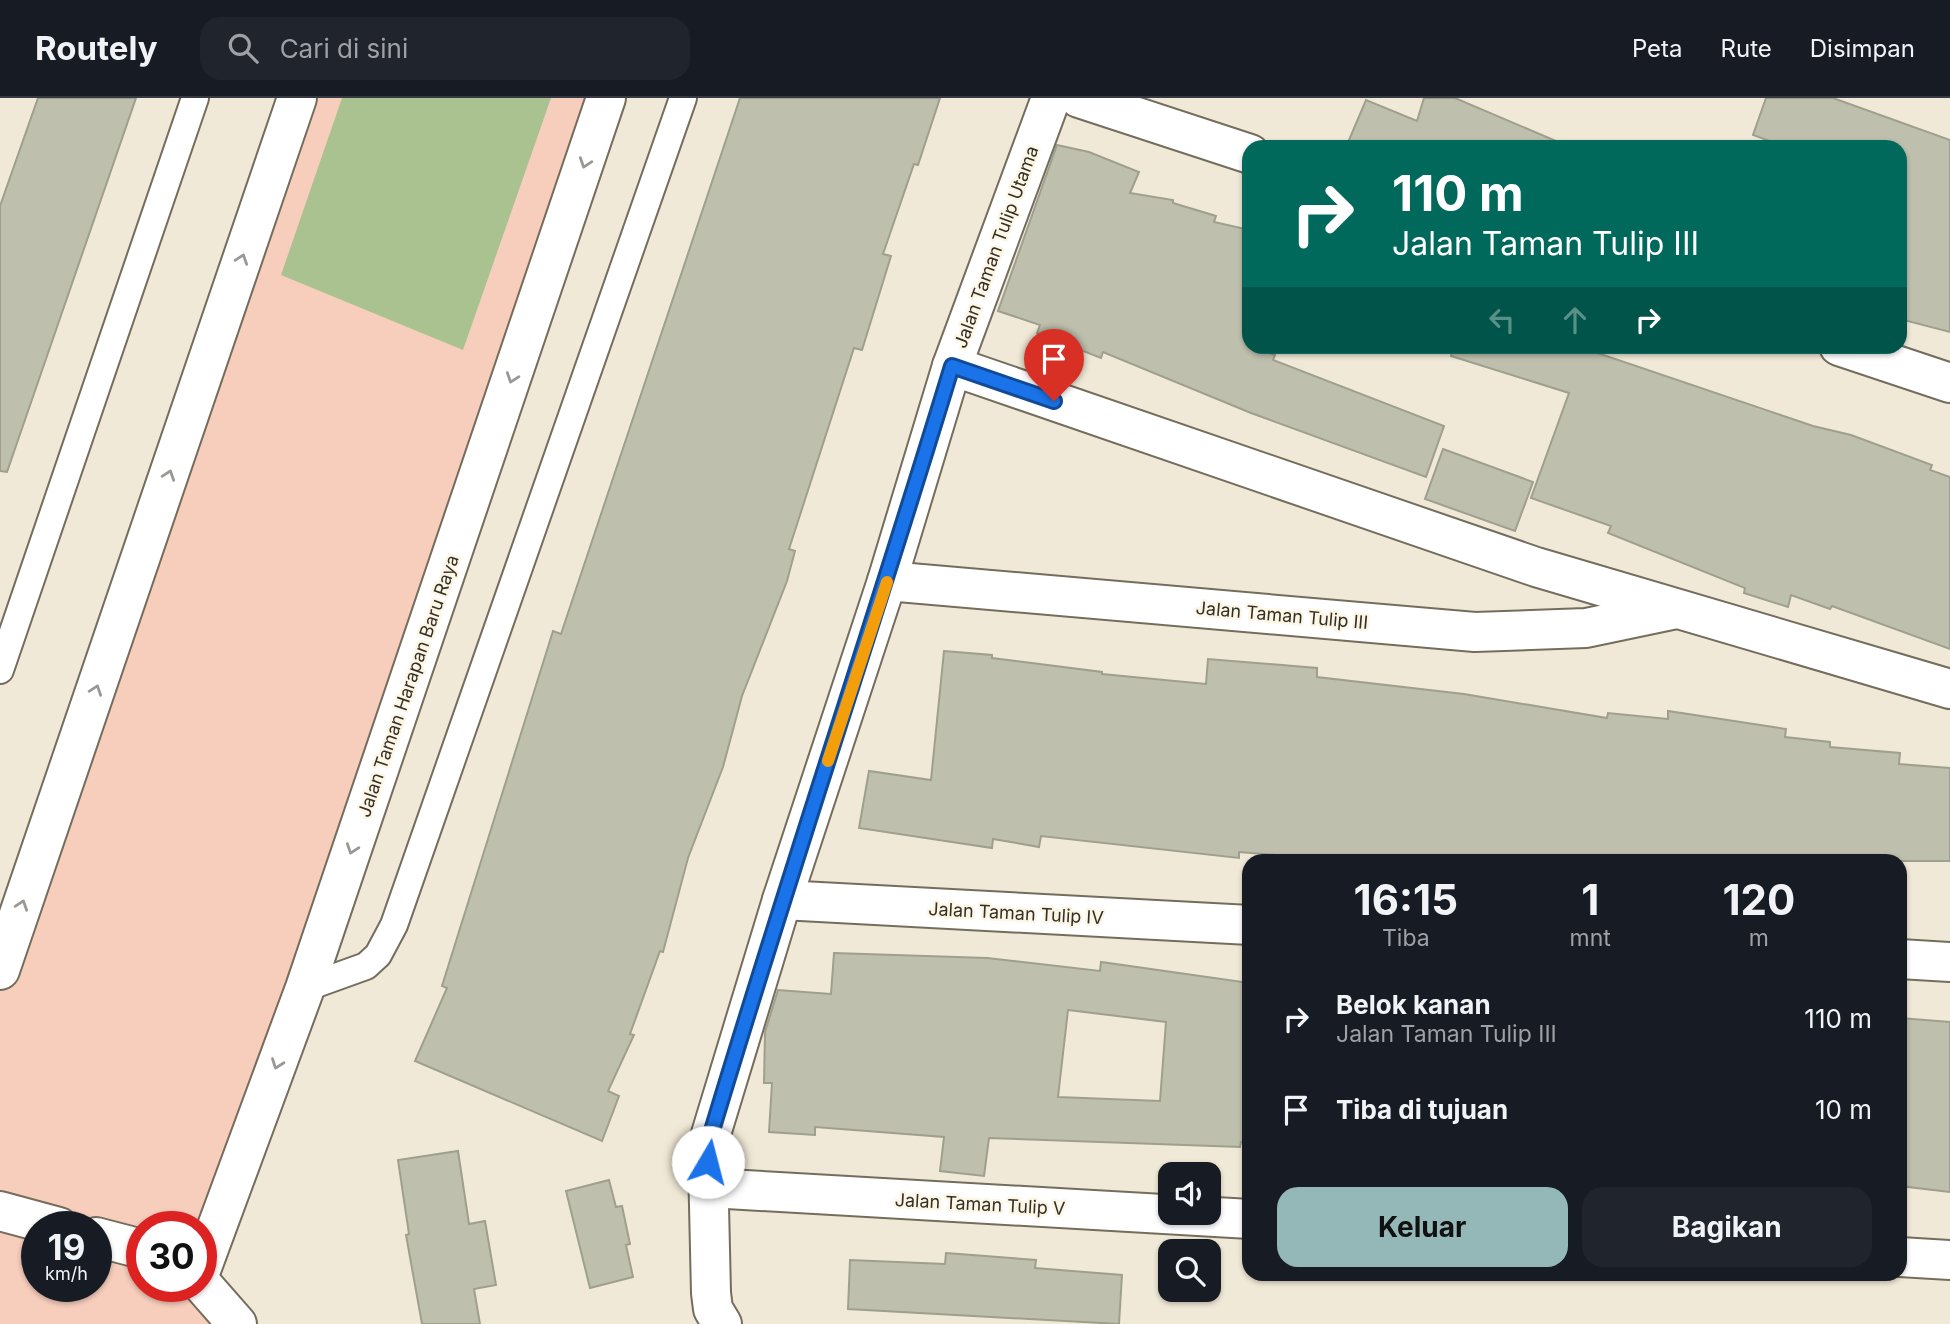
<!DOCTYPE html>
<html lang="id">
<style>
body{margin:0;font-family:Inter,sans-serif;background:#20242c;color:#f1f3f6;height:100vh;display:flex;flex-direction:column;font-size:26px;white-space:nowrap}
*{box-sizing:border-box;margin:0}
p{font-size:23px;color:#9ea1a6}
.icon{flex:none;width:38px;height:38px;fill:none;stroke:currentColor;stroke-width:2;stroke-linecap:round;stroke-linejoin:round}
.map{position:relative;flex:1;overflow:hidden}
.side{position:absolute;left:1242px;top:756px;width:665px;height:427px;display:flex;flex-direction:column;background:#171b24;border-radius:21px;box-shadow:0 2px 5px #0004}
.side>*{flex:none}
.top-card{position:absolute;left:1242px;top:42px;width:665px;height:214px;border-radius:21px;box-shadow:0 2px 5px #0004;background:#00695c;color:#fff;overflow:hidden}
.buttons{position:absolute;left:1158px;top:1064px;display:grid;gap:14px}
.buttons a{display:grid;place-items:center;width:63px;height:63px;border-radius:14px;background:#171b24;box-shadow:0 2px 5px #0004;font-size:35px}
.speed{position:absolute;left:21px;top:1113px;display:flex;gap:14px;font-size:35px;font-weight:700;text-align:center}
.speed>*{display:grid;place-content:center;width:91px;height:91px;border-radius:50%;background:#171b24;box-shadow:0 2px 5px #0004;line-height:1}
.speed small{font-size:18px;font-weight:400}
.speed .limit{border:10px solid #d22;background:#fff;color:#111}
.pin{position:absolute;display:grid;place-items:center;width:60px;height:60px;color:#fff;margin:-72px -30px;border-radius:50% 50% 50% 0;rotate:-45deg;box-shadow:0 0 7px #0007}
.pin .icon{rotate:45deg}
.me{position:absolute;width:77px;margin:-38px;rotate:8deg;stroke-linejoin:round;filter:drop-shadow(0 0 5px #0008)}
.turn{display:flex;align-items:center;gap:24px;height:147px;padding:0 35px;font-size:32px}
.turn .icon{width:91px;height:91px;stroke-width:2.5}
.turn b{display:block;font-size:49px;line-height:60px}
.lanes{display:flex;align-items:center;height:66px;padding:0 35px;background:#0003;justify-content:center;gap:35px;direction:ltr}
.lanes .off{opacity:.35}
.eta{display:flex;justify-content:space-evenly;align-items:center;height:119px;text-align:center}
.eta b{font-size:42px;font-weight:700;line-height:49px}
.cta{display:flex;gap:14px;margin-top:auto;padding:14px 35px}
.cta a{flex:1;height:80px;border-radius:21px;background:#94b7b7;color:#111;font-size:28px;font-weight:700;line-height:80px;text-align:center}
.cta a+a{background:#20242c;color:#f1f3f6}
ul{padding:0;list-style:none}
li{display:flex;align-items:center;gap:21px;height:91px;padding:0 35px}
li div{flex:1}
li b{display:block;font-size:26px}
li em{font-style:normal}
header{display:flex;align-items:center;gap:42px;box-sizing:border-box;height:98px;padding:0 35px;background:#171b24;border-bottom:2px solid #363941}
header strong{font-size:33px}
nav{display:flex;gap:38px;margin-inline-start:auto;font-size:24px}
.search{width:490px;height:63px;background:#20242c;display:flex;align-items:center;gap:18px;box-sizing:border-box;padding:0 24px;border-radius:21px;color:#9ea1a6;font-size:26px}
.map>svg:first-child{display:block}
.green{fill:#f7cdbc;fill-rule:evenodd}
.water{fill:#aac28f}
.building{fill:#bfbfad;stroke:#9f9f8e;stroke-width:2;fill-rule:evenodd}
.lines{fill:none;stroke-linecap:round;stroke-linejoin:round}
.lane-casing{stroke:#746d5d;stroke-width:30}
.street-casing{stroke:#746d5d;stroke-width:42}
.secondary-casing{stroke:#746d5d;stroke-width:42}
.lane{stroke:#fff;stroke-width:26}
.street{stroke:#fff;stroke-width:38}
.secondary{stroke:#fff;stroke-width:38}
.oneway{stroke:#999894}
.route-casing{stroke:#114b97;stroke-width:18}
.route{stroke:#1a73e8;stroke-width:12}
.slow{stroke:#f59e0b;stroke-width:12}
.labels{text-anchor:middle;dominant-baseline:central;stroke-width:5;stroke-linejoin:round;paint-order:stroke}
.street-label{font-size:18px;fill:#333029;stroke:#fef6e4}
</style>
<header>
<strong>Routely</strong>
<div class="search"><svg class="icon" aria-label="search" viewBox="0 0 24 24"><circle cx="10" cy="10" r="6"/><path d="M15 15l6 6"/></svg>Cari di sini</div>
<nav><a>Peta</a><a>Rute</a><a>Disimpan</a></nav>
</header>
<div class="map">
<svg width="1950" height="1226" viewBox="0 0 1950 1226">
<rect width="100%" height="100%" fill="#f1e9d7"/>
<path class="green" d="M297,0H606L201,1129H142V1188H201L237,1226H0V871ZM37,1129H96V1188H37Z"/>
<polygon class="water" points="342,0 551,0 463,252 281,177"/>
<g class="building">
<polygon points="38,0 136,0 7,374 0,373 0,108"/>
<polygon points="740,0 940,0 918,67 914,66 883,156 891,158 862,252 854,250 789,451 795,453 787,483 742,598 723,669 688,760 663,854 660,853 630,936 634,937 608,993 619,998 602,1043 415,963 447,890 442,888 553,533 561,536"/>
<polygon points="1424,0 1455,0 1570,49 1346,49 1366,2 1417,23"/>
<polygon points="1766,0 1833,0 1950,42 1950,234 1900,221 1900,49 1786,49 1753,37"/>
<polygon points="1057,47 1089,54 1139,74 1130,95 1173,102 1173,105 1216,118 1214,124 1250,132 1250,248 1275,257 1273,262 1444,328 1426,379 1251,315 1103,254 1101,260 1037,235 1040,227 998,213"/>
<polygon points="1453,248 1577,248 1813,328 1851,337 1932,367 1930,372 1950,379 1950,551 1832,508 1830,511 1791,497 1788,509 1744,495 1745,490 1608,435 1611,428 1531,400 1569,295 1451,258"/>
<polygon points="1443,351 1533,384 1515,433 1425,401"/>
<polygon points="944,553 992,557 992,560 1102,574 1102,576 1206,586 1208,561 1317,570 1317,579 1464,596 1607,620 1608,615 1668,621 1668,613 1786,631 1785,639 1830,644 1830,649 1900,655 1899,666 1950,670 1950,763 1346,763 1239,754 1239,760 1041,738 1039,749 993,741 992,750 859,730 869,673 931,682"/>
<path d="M834,855L987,860L1100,873L1101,864L1250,885V1045L1241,1044L1240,1049L989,1040L984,1078L940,1073L944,1039L815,1029V1037L769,1034L772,985H764L765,934L778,892L831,896ZM1068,912L1166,924L1160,1003L1058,999Z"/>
<polygon points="1900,920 1950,924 1950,1094 1900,1088"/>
<polygon points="458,1053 469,1126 485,1123 496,1187 474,1191 480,1226 422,1226 406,1137 409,1136 398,1062"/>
<polygon points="609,1082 616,1109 622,1108 630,1146 626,1147 633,1179 590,1190 566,1093"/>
<polygon points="946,1155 1036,1162 1035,1170 1122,1177 1119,1226 848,1211 850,1162 945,1166"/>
</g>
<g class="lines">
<defs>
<g id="lane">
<polyline points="0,572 195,0"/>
<polyline points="305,890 366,868 378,857 394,827 683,0"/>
</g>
<g id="street">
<polyline points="1079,0 1250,56"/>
<polyline points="1839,248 1950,285"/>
<polyline points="952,268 1536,469 1950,591"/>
<polyline points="887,483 1475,534 1586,530 1672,512"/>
<polyline points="782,802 1250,827"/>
<polyline points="1900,861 1950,864"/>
<polyline points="710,1090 1250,1121"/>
<polyline points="1900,1159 1950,1162"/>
<polyline points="722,1226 713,1211 711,1195 708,1064 711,1036 782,802 887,483 952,268 1051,0"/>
</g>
<g id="secondary">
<polyline points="0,872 297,0"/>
<polyline points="0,1113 59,1129"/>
<polyline points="96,1139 142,1151"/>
<polyline points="201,1172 305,890 606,0"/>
<polyline points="201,1185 237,1226"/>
</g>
</defs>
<use href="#lane" class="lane-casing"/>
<use href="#street" class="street-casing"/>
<use href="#secondary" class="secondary-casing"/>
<use href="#lane" class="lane"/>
<use href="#street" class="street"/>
<use href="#secondary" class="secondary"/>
</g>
<defs><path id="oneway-chevron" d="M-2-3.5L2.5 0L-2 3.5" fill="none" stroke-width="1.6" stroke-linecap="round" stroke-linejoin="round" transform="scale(1.75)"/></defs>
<g class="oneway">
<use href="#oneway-chevron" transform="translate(585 65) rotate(109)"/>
<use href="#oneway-chevron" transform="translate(242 161) rotate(-71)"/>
<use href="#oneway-chevron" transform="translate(512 280) rotate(109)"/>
<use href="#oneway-chevron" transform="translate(169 377) rotate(-71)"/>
<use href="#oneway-chevron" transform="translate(96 592) rotate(-71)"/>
<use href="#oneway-chevron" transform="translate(352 751) rotate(109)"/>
<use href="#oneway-chevron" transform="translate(22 807) rotate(-71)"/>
<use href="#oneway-chevron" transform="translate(277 966) rotate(110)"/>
</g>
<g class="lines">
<defs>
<path id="route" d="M708,1064L711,1036C788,779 874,525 952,268L1054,303"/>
</defs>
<use href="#route" class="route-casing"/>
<use href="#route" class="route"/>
<polyline class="slow" points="828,663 887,484"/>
</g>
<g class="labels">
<g class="street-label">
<text transform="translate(996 149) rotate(-70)">Jalan Taman Tulip Utama</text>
<text transform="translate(1282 517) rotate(5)">Jalan Taman Tulip III</text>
<text transform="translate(408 588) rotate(-71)">Jalan Taman Harapan Baru Raya</text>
<text transform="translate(1016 815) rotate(3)">Jalan Taman Tulip IV</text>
<text transform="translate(980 1106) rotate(3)">Jalan Taman Tulip V</text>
</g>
</g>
</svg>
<div class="buttons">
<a><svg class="icon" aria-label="sound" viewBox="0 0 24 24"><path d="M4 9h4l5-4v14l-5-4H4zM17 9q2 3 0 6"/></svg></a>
<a><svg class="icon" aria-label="search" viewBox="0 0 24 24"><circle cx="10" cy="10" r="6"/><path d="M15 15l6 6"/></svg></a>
</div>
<div class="speed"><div>19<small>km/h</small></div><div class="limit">30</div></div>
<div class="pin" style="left:1054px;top:303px;background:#d93025"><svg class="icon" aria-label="arrive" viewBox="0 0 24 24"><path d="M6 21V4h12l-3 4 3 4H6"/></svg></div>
<svg class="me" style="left:708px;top:1064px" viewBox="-20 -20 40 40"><circle r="19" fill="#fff"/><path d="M0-13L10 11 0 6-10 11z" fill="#1a73e8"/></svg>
<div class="top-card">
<div class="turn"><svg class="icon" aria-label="right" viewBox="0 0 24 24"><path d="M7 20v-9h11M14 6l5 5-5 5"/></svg><div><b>110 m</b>Jalan Taman Tulip III</div></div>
<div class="lanes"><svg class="icon off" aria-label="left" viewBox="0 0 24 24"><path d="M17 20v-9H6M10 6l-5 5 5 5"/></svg><svg class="icon off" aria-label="ahead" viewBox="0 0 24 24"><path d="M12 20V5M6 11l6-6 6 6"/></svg><svg class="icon" aria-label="right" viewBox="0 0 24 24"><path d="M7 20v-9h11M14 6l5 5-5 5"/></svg></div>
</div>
<section class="side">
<div class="eta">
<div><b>16:15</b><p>Tiba</p></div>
<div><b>1</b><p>mnt</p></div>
<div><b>120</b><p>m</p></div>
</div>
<ul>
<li><svg class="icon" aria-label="right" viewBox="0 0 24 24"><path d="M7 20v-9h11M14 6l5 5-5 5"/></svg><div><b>Belok kanan</b><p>Jalan Taman Tulip III</p></div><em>110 m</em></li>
<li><svg class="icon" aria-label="arrive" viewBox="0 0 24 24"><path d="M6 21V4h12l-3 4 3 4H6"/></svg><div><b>Tiba di tujuan</b></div><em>10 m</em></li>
</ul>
<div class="cta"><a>Keluar</a><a>Bagikan</a></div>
</section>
</div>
